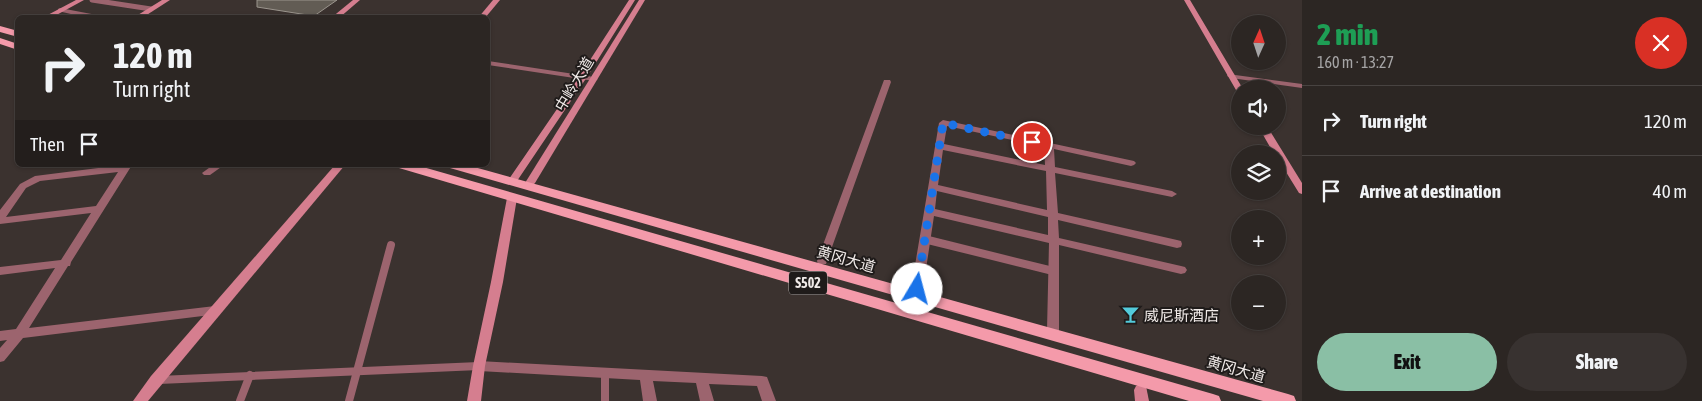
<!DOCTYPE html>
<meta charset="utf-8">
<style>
body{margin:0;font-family:"Asap Condensed","Noto Sans SC",sans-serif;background:#383230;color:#f1f3f6;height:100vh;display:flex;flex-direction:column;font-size:19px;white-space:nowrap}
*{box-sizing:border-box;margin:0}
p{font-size:16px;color:#a6a5a6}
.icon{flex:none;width:28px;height:28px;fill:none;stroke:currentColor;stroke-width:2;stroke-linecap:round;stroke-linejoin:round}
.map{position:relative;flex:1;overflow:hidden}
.side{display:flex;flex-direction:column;background:#2c2623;width:400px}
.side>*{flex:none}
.banner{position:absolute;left:15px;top:15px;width:475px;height:152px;border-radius:8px;box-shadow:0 1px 4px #0004,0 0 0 1px #484341;background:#2c2623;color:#f1f3f6;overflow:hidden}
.needle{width:32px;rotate:3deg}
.controls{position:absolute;left:1231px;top:15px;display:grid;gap:10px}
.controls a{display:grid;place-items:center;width:55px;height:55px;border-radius:50%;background:#2c2623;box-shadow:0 1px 4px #0004,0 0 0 1px #484341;font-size:25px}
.pin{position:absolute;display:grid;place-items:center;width:42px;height:42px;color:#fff;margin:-21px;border:2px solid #fff;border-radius:50%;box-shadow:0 1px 5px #0007}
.me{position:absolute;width:55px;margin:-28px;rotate:8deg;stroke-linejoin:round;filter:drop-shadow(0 0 4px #0008)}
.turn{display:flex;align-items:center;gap:18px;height:105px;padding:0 15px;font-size:22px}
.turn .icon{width:65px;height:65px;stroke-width:2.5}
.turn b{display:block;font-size:35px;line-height:42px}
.then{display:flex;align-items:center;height:48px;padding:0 15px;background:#0003;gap:10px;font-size:19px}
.round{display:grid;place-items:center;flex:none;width:52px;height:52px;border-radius:26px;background:#383230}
.summary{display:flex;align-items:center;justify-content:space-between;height:85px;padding:0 15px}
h1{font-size:30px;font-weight:800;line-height:38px;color:#1e9e55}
.button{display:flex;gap:10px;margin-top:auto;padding:10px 15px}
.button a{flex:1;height:58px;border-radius:30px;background:#8abfa5;color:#111;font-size:20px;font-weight:800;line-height:58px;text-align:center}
.button a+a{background:#383230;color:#f1f3f6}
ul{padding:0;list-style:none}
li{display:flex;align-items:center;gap:15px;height:70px;padding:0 15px;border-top:1px solid #484341}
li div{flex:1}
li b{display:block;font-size:19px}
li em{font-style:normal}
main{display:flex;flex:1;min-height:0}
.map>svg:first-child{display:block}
.building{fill:#625c54;stroke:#9b958d}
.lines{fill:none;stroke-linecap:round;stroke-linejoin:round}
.lane-far1{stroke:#9c646e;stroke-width:5}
.lane{stroke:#9c646e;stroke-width:8}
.street{fill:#9c646e;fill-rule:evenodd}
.secondary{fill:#d57e8f;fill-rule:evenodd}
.primary{fill:#f49aaa;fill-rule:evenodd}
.route{stroke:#1a73e8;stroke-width:9;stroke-dasharray:0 16.2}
.labels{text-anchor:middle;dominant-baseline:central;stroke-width:4;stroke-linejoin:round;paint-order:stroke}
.shield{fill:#1f1b1a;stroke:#b2adab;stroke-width:1}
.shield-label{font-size:14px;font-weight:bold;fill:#f1ebe9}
.street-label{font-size:15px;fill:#f1ebe9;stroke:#1f1b1a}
.poi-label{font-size:15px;fill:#f1ebe9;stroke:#1f1b1a;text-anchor:start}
</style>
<main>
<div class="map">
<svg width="1302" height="401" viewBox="0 0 1302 401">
<rect width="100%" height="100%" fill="#3b322f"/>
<polygon class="building" points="257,0 337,0 314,16 257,7"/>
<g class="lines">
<polyline class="lane-far1" points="92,0 151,9"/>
<g class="lane">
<polyline points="924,239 1053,271"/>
<polyline points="605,373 605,401"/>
<polyline points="159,380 479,366"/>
<polyline points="240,401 250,375"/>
<polyline points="349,401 391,245"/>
</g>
<g class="street">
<polygon points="60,8 102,16 105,18 88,18 58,11 58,9"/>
<polygon points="488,61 594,77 598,79 594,81 488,65"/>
<polygon points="1228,74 1302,84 1302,88 1231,78 1227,76"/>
<polygon points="884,80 890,80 891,82 827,261 826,264 818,264 817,261"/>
<path d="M943,120L1134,161L1136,163L1134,165L1131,166L1054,149L1055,167L1172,191L1177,194L1172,197L1055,173L1058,213L1177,240L1181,241L1182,244L1181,247L1177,248L1058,220L1059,238L1181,266L1185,267L1187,270L1185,273L1181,274L1059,245V330L1057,333L1053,335L1049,333L1047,330L1049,243L934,216L923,289L921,292L917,293L913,292L911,289L939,123ZM947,126L1044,147L1045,165L944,144ZM943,150L1046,171L1047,210L938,185ZM937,191L1048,217V235L935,209Z"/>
<path d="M122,165H132L71,262L70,266H68L29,328L215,306L219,308L221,311L219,314L23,338L4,361L0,362V348L7,340L0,341V331L16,329L55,268L0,275V267L61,260L91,213L0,224V210L20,184L35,176ZM118,172L96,206L6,217L26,188L40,181Z"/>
<polygon points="213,165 224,165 210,175 204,175 202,173"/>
<polygon points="479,361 762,376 767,377 776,401 762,401 757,386 709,384 714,401 700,401 696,383 653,381 657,401 643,401 640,380 479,371 475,370 473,366 475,362"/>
</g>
<g class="secondary">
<polygon points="76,0 84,0 51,18 42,18"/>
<polygon points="162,0 170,0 142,18 133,18"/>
<polygon points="353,0 360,0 339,18 331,18"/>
<polygon points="493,0 500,0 485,18 478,18"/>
<polygon points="629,0 635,0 587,77 517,181 511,181 509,179 579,77"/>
<polygon points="639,0 645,0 535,183 533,185 527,185 525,183"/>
<polygon points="1184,0 1190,0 1243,89 1240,89 1240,92 1236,90"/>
<polygon points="1258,126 1267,126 1302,183 1302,194 1299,193 1278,159 1278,154 1274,154"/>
<polygon points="335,165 345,165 148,401 133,401 151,376"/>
<polygon points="512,195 517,198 503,282 485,366 481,401 467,401 473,366 491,282 507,198"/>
<polygon points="1141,384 1146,386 1149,401 1135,401 1134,390 1136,386"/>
</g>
<g class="primary">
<polygon points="0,26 18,31 18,37 0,32"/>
<polygon points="0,38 18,44 18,50 0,44"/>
<polygon points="397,165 416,165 1213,394 1219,396 1221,401 1189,401 399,168"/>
<polygon points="448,165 467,165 1288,394 1294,396 1296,401 1263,401 450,168"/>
</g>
</g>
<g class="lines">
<polyline class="route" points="917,289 943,123 1032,142"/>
</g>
<defs>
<symbol id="bar-bare" viewBox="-9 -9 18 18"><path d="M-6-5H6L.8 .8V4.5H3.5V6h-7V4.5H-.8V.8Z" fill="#53cbdb" stroke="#1f1b1a" stroke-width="2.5" paint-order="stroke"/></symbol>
</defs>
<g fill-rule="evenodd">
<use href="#bar-bare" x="1118" y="302" width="25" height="25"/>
</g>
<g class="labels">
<rect class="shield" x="789" y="271.5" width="38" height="23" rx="4"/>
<g class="shield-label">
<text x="808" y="283">S502</text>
</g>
<g class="street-label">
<text transform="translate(574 84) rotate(-59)">中岭大道</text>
<text transform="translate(846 259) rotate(16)">黄冈大道</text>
<text transform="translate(1236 369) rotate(16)">黄冈大道</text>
</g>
<g class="poi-label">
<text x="1144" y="315">威尼斯酒店</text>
</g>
</g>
</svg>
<div class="controls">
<a><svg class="needle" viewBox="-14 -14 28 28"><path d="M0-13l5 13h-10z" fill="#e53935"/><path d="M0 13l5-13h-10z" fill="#a6a5a6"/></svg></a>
<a><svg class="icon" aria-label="sound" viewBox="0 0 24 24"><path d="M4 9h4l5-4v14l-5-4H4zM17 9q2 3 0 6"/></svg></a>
<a><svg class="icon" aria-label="layers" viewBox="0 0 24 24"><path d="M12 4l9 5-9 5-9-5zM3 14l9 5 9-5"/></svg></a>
<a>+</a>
<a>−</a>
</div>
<div class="pin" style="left:1032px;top:142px;background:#d93025"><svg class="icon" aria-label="arrive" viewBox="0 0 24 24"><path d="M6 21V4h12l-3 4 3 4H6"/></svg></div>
<svg class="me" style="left:917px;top:289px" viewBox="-20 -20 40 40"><circle r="19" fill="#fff"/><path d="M0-13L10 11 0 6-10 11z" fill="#1a73e8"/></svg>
<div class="banner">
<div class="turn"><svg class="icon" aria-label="right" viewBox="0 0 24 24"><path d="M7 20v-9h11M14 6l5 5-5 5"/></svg><div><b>120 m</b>Turn right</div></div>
<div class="then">Then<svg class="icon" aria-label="arrive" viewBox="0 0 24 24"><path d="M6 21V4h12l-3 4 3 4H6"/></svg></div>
</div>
</div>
<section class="side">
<div class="summary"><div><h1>2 min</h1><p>160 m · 13:27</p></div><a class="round" style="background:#d93025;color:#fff"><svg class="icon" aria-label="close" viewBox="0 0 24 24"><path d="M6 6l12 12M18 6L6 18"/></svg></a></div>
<ul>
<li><svg class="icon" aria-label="right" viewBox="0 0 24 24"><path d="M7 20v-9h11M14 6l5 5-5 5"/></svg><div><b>Turn right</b></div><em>120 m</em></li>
<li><svg class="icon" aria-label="arrive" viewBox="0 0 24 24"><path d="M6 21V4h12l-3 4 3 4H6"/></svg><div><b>Arrive at destination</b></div><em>40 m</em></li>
</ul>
<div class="button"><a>Exit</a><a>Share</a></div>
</section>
</main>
